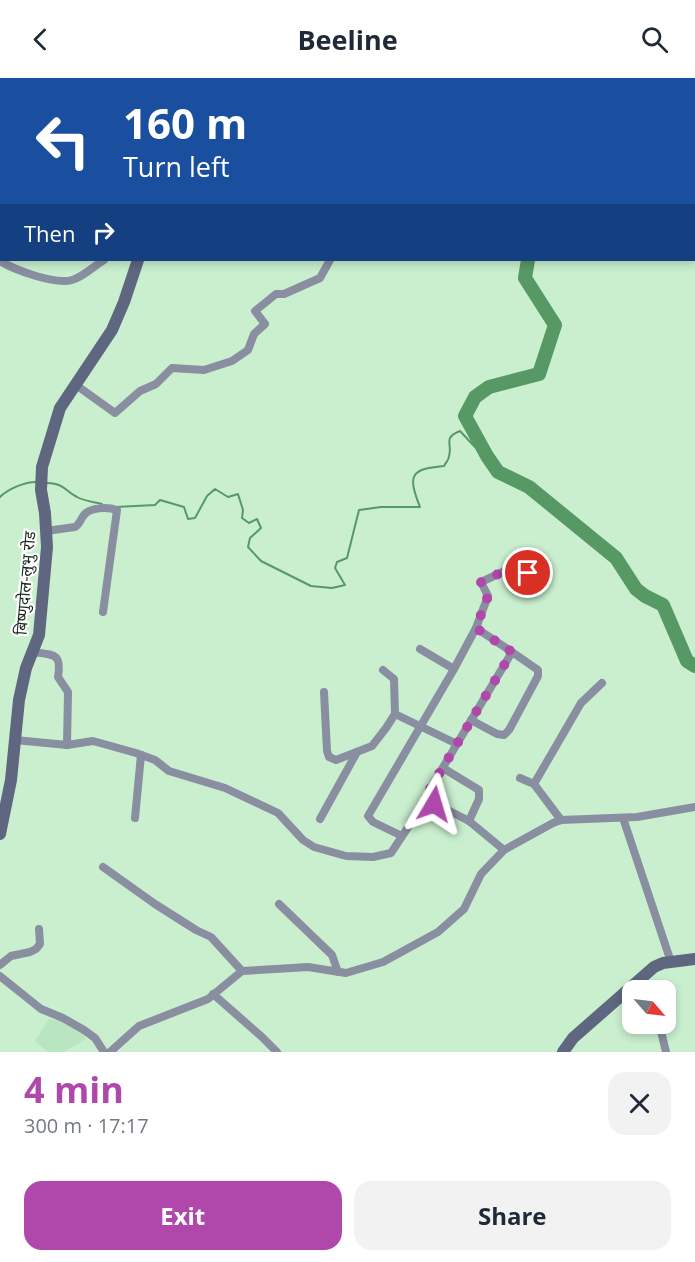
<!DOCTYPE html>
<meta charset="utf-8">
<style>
body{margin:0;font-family:"Open Sans","Noto Sans Devanagari",sans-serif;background:#f2f2f3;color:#1f2937;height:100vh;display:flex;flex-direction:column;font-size:22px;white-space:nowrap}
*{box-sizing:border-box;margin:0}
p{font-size:20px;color:#747a83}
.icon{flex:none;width:33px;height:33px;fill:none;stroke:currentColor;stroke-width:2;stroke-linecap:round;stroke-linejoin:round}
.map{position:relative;height:974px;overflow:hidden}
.side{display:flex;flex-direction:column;background:#fff;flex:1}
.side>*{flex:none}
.banner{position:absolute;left:0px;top:0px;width:696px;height:183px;box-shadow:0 3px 9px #0003;background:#1a4fa0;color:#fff;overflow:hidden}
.needle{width:39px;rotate:118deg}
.buttons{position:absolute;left:622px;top:902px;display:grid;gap:12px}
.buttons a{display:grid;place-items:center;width:54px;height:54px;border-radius:12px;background:#fff;box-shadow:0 3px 9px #0003;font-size:30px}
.pin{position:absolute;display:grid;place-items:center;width:51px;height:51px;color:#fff;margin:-26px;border:3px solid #fff;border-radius:50%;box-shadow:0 2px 6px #0007}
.me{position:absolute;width:66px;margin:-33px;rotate:7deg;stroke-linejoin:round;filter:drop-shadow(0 0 4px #0008)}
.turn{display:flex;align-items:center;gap:21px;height:126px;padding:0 24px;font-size:27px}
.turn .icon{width:78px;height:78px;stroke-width:2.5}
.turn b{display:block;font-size:42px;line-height:51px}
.then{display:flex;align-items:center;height:57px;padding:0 24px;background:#0003;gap:12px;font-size:22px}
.round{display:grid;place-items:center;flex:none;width:63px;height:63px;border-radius:18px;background:#f2f2f3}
.head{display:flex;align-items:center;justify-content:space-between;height:102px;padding:0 24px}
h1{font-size:36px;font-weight:700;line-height:45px;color:#b048ab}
.action{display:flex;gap:12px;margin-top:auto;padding:12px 24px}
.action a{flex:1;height:69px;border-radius:18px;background:#b048ab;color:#fff;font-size:24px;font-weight:700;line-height:69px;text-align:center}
.action a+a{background:#f2f2f3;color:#1f2937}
header{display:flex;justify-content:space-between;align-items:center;height:78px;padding:0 24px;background:#fff;font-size:27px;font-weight:700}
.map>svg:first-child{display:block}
.built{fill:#b9e6c0}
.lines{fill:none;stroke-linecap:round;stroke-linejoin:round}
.stream{stroke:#579965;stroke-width:2}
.river{stroke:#579965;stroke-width:14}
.street{stroke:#898fa0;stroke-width:8}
.secondary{stroke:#5e677f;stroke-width:12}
.route{stroke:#b048ab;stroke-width:10;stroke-dasharray:0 18}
.labels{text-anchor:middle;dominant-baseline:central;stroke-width:4.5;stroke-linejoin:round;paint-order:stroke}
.street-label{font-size:16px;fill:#19281c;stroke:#fff}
</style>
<header><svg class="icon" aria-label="back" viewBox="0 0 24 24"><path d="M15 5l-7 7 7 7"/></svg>Beeline<svg class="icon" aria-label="search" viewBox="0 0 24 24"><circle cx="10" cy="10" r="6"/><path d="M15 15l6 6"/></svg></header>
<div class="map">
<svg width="695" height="974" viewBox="0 0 695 974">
<rect width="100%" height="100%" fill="#c9efcf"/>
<polygon class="built" points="49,941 61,943 82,955 86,961 64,974 48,974 35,963"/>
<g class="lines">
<g class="stream">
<path d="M47,405C65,406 64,412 77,419C84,423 94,424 102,426"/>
<path d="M0,419C8,411 26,403 38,404"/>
<path d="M116,429L155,427L160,422L184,429L188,441L195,440L207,418L215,411L228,419L238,416L243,432L242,440L249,445L257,441L261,450L250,460L248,469L261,483L311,508L332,510L345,507L335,490L337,484L347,480L359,432L381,429H420C408,398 409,391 444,388C446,384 449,382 449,378C453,366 442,360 460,353L474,368L487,378"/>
</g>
<g class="river">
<polyline points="447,0 449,2"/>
<polyline points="528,182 525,200 555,247 539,296 489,309 475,319 465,338 487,378 498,394 529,409 616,480 636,511 645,518 663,527 687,583 695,588"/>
</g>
<g class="street">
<path d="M0,183C15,192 55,207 72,202C83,199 94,188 104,182"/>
<polyline points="76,307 115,335 140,313 156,306 172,290 204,292 232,283 248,272 254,256 265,246 255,233 276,216 284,216 320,200 330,182"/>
<path d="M46,453L75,449C80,446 80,442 84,437C90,429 108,429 117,432L103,534"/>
<polyline points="476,550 488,518 481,504 507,492 522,498 528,495 537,478"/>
<polyline points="420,571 454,591 476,550 512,574 430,711 428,719 434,725 469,743 504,772"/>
<path d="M33,574C54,577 62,575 58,599L68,614L67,667"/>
<polyline points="324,614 327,673 329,679 336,682 372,668 386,650 395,636 394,601 383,592"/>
<polyline points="395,636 457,666"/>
<polyline points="471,642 497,656 504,657 509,652 538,598 538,592 512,574"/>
<polyline points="15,662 67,667 93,663 136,675 155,682 169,693 225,710 278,735 303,762 314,769 346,778 373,779 391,775 428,719"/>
<polyline points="443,690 479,712 479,721 469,743"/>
<polyline points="520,700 534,706 561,742"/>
<polyline points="534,706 581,625 602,605"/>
<polyline points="135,740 141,677"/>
<polyline points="623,740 671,884"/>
<polyline points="320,741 357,674"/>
<polyline points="402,758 373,744 368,738 454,591"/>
<polyline points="103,789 155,826 196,852 211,859 242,893"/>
<polyline points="279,826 332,877 338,894"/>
<polyline points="0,887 11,878 30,874 36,871 40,866 39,851"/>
<polyline points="0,898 41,931 63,940 84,952 95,960 104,974"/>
<polyline points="641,900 646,912"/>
<polyline points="213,916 262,959 277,974"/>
<polyline points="659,945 666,974"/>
<polyline points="110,974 139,948 208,921 242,893 308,889 346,895 383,884 438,854 464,831 481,796 504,772 553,745 561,742 637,739 695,729"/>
</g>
<g class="secondary">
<polyline points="694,125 695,125"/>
<polyline points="0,756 11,702 19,622 26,590 39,557 47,469 45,435 41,412 42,389 60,330 112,252 124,224 138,182"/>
<polyline points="563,974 573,960 654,889 663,885 695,881"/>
</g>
</g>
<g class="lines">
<polyline class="route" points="434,726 428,719 430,711 512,574 476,550 488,518 481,504 507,492 522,498 528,495"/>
</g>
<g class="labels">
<g class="street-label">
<text transform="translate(25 505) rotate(-85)">बिष्णुदोल-लुभु रोड</text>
</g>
</g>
</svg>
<div class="buttons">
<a><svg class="needle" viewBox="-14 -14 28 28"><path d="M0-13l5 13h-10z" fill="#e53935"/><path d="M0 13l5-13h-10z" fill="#747a83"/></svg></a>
</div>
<div class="pin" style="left:528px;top:495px;background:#d93025"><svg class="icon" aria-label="arrive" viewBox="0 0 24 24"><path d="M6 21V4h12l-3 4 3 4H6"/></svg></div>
<svg class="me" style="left:434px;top:726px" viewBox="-20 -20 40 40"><path d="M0-17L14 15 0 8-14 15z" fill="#b048ab" stroke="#fff" stroke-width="4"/></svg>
<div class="banner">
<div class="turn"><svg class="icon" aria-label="left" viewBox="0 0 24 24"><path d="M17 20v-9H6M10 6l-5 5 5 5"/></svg><div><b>160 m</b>Turn left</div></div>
<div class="then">Then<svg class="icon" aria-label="right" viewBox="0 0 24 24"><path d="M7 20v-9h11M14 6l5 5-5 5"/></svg></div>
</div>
</div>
<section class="side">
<div class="head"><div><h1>4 min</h1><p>300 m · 17:17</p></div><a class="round"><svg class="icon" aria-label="close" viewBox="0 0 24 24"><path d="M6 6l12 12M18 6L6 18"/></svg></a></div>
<div class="action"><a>Exit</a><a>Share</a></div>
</section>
